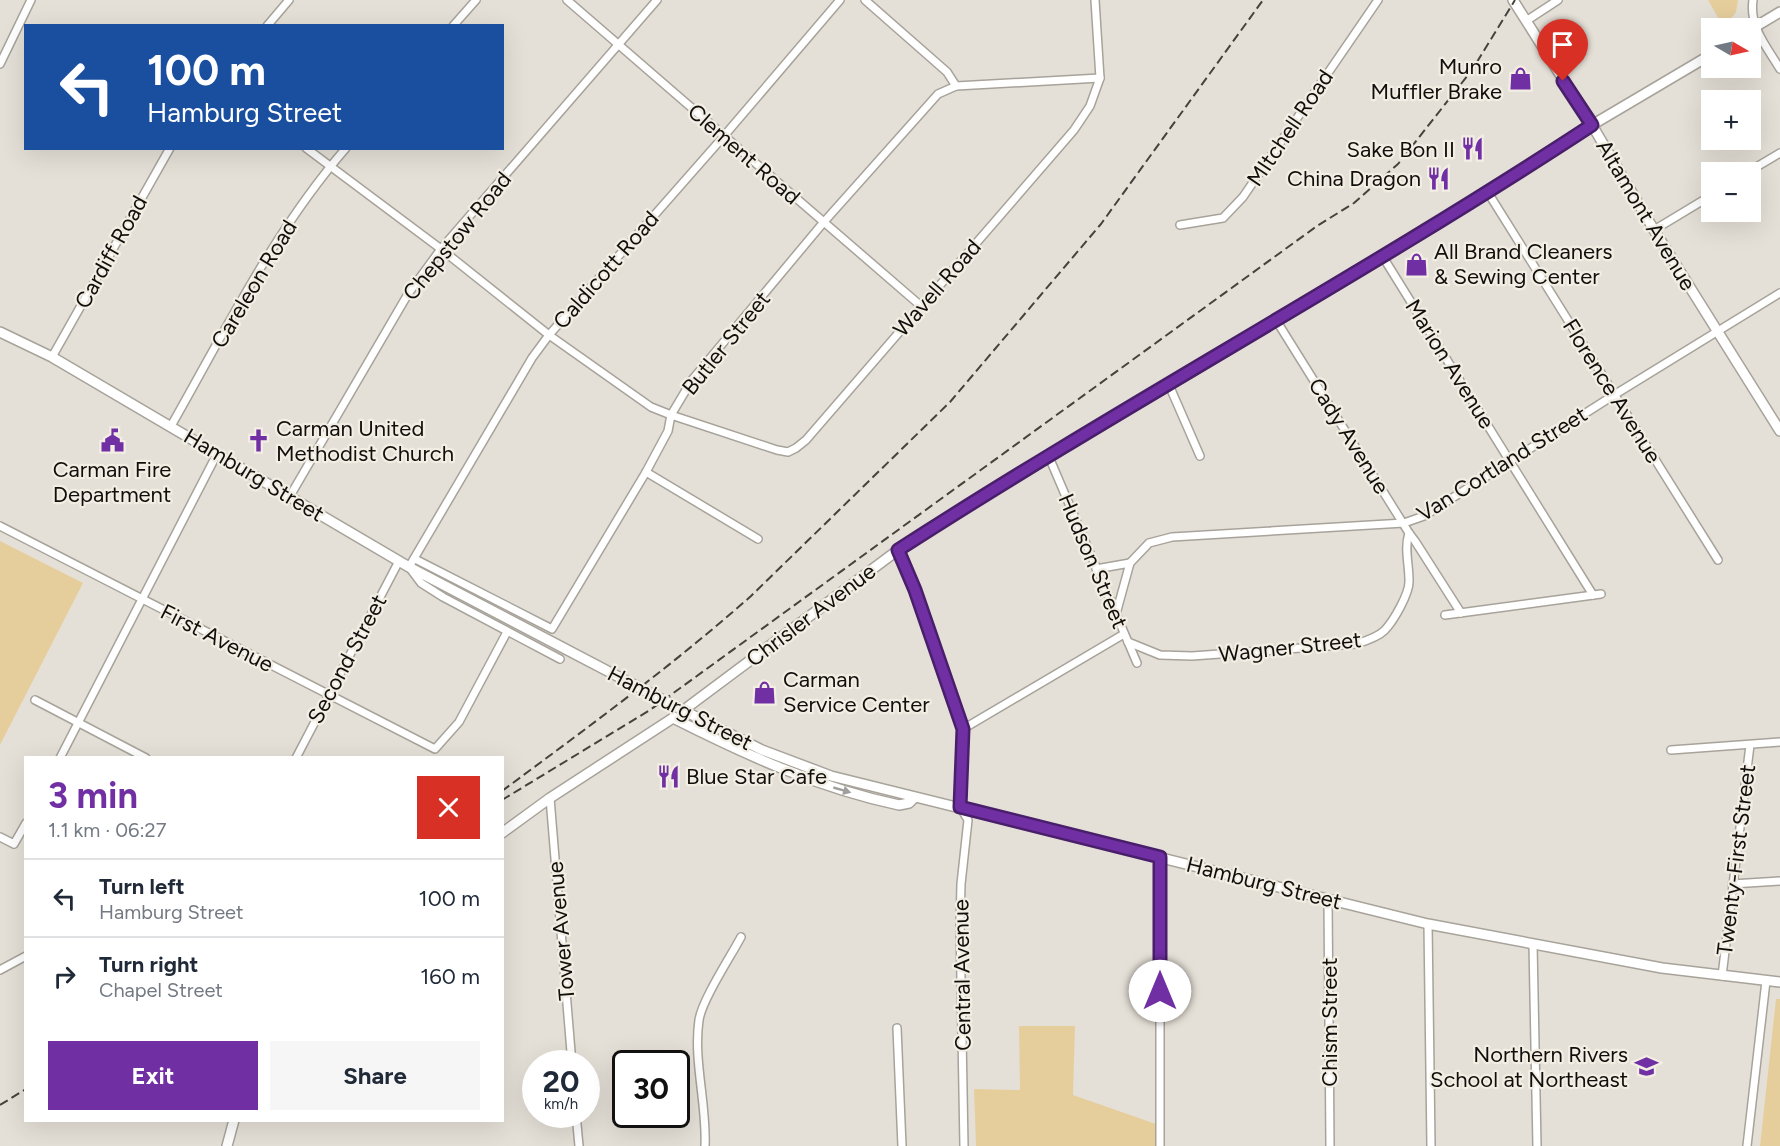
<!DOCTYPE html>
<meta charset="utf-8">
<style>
body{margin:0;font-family:Figtree,sans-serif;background:#f6f6f7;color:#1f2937;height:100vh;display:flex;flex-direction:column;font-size:22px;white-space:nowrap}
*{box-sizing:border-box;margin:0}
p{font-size:20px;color:#747a83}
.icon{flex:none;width:33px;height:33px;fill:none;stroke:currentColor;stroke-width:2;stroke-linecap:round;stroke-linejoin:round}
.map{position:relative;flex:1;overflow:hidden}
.details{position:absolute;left:24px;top:756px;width:480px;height:366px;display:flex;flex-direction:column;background:#fff;border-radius:0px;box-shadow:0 6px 24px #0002}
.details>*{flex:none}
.banner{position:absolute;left:24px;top:24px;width:480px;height:126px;border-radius:0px;box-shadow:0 6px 24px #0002;background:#1a4fa0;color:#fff;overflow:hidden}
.needle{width:39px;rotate:99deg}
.buttons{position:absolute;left:1701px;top:18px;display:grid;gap:12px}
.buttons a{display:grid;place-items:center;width:60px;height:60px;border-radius:0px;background:#fff;box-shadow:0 6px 24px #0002;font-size:30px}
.speed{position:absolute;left:522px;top:1050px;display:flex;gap:12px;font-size:30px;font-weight:700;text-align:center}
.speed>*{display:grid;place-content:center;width:78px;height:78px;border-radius:50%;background:#fff;box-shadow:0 6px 24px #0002;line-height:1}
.speed small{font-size:15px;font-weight:400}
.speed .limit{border:3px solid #111;border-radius:9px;background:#fff;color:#111}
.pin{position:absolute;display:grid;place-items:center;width:51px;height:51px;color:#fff;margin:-62px -26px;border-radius:50% 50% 50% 0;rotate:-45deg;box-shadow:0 0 6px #0007}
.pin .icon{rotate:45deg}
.me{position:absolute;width:66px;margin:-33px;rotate:0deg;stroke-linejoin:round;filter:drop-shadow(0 0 4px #0008)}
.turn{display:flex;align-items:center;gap:21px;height:126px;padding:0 24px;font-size:27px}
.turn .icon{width:78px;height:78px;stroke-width:2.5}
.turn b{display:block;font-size:42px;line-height:51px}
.round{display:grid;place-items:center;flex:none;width:63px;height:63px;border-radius:0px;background:#f6f6f7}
.head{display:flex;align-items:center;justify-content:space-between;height:102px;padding:0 24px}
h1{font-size:36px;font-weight:700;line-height:45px;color:#712fa4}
.cta{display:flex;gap:12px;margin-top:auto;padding:12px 24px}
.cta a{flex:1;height:69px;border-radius:0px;background:#712fa4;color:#fff;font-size:24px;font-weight:700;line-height:69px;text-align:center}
.cta a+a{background:#f6f6f7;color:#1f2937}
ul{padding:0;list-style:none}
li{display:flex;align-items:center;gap:18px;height:78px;padding:0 24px;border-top:2px solid #e0e1e3}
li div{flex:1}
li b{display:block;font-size:22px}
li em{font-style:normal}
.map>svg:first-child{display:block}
.green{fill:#e6ce9c}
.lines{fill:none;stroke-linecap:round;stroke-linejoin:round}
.street-casing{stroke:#a7a39a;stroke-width:10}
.secondary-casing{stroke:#a7a39a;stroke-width:12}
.street{stroke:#fff;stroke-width:7}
.secondary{stroke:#fff;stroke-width:9}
.rail{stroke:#45423d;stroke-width:2;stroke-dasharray:9 4.5;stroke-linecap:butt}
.secondary-bridge-casing{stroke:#a7a39a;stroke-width:12;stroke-linecap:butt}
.secondary-bridge{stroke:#fff;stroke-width:9}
.oneway{fill:#a09f9e}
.route-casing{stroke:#491f6b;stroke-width:15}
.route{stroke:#712fa4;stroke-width:10}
.labels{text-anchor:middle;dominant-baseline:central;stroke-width:4.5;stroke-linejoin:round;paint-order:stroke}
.poi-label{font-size:22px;fill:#110f0c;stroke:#f2eee4;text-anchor:end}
.street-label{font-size:22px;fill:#110f0c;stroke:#f2eee4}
</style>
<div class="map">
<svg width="1780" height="1146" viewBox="0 0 1780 1146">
<rect width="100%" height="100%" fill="#e5e0d7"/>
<g class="green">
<polygon points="1708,0 1738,0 1736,12 1724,28"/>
<polygon points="0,541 83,583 0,745"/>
<polygon points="1776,999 1780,999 1780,1146 1760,1146"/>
<polygon points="1019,1026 1075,1026 1073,1095 1156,1124 1156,1146 976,1146 974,1089 1020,1090"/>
</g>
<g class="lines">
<defs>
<g id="street">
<polyline points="567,0 921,306"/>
<polyline points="865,0 947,72 956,86"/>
<path d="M1753,0C1749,27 1767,47 1780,69"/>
<polyline points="1526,21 1558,0"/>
<polyline points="267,26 289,0"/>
<polyline points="453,26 476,0"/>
<polyline points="0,64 31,0"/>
<polyline points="306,148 441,249 549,335 651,407 671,415 777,450 788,452 796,448 806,440 1074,130 1090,106 1100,78 1095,0"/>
<polyline points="1748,172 1780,153"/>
<polyline points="1487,191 1718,560"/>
<polyline points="1180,225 1223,218 1243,197 1378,0"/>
<polyline points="1654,230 1712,195"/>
<polyline points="1383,257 1593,595"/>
<polyline points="1276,320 1409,533 1415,541 1461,613"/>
<polyline points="52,357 170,148"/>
<polyline points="1169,385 1200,456"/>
<path d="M171,426C225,331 274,231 346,148"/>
<polyline points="1049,457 1137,663"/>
<polyline points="646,472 758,539"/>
<polyline points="290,496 408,294 441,249 657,0"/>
<polyline points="0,526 435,749 459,722 507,632"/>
<polyline points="898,550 915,590 963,729 960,807 968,820 961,884 960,924 964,1146"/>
<polyline points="415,559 552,629 646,472 668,431 671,415 692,380 823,223 938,94 956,86 1100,78"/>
<polyline points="1096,569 1130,563"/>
<polyline points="1116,614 1130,563 1149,543 1172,537 1404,523 1424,516 1614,395 1780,293"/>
<polyline points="1445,615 1601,594"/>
<path d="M1128,642L1160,655L1192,656L1356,644C1366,641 1378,637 1385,630C1394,620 1410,593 1409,580C1409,564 1404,548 1409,533"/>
<polyline points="560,659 443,597 421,583 409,567 532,358 549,335 724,136 840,0"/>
<polyline points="35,700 146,758"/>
<polyline points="963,729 1124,634"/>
<polyline points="1671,750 1780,742"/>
<polyline points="60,758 217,454"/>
<polyline points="296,758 399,561"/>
<polyline points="550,798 572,1064"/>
<polyline points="0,837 14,844 26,823"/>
<polyline points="1160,857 1160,1146"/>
<polyline points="1732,884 1780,881"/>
<polyline points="1328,899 1330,1146"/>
<polyline points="1428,924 1431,1146"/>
<polyline points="1533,944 1537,1146"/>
<polyline points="0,970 26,956"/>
<polyline points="1722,976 1750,745"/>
<polyline points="897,1028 902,1146"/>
<polyline points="576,1114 579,1146"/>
<path d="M705,1146C707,1104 693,1061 699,1020C702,1000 731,956 741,937"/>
<polyline points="1747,1146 1766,981"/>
</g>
<g id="secondary">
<polyline points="1513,0 1592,125 1654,230 1780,431"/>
<polyline points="1750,30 1780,12"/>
<polyline points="0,332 52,357 409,567 619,677"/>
<path d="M673,718C746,755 819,788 899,805L909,803L914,798"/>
<polyline points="706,722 762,750 831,776 1428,924 1662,968 1780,982"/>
<polyline points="502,833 550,798 673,718 898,550 944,520 1383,257 1592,125 1712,54"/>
<polyline points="227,1146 234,1120"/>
</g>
</defs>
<use href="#street" class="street-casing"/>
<use href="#secondary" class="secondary-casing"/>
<use href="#street" class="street"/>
<use href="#secondary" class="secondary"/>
<g class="rail">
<path d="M502,791C587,728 672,666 751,596L950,402L1101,224L1263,0"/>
<polyline points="502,800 650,710 1317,226 1354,203 1398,164 1472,70 1515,0"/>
<polyline points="0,1105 26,1089"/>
</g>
<defs>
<polyline id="secondary-bridge" points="619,677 706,722"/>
</defs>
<use href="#secondary-bridge" class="secondary-bridge-casing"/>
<use href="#secondary-bridge" class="secondary-bridge"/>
</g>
<defs><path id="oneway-solid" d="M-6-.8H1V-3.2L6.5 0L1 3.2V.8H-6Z" transform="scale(1.5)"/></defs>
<use class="oneway" href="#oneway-solid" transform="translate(842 790) rotate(16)"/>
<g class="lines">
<defs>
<path id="route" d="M1160,991V857L960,807L963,729L915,590L898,550C1126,403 1365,274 1592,125L1563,81"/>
</defs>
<use href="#route" class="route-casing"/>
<use href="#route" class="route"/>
</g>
<defs>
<symbol id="shop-bare" viewBox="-9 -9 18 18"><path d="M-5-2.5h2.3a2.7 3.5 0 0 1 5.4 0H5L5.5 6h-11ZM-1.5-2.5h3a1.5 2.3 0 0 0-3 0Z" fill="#712fa4" stroke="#f2eee4" stroke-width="2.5" paint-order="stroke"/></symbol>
<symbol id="restaurant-bare" viewBox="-9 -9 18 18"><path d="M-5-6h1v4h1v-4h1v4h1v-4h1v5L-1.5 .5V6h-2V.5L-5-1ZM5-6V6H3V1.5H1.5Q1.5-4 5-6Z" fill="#712fa4" stroke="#f2eee4" stroke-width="2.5" paint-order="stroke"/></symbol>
<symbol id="civic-bare" viewBox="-9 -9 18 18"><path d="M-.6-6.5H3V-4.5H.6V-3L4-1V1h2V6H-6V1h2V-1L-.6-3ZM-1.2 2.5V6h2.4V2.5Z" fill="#712fa4" stroke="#f2eee4" stroke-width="2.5" paint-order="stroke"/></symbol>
<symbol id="church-bare" viewBox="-9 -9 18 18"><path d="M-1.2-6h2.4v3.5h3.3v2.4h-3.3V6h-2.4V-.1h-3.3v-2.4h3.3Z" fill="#712fa4" stroke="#f2eee4" stroke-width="2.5" paint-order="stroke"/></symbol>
<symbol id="school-bare" viewBox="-9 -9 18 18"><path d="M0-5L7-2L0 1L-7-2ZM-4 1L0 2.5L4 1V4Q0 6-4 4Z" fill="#712fa4" stroke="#f2eee4" stroke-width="2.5" paint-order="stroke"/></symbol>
</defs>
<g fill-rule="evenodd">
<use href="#shop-bare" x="1504" y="62" width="33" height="33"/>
<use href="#restaurant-bare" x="1456" y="132" width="33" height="33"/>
<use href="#restaurant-bare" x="1422" y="162" width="33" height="33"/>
<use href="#shop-bare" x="1400" y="248" width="33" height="33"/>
<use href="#civic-bare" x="96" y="424" width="33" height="33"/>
<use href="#church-bare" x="242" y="424" width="33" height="33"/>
<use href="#shop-bare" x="748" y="676" width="33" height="33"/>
<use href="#restaurant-bare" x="652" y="760" width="33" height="33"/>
<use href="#school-bare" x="1630" y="1050" width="33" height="33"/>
</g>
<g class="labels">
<g class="poi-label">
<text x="1502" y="66">Munro<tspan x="1502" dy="25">Muffler Brake</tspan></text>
<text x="1455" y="149">Sake Bon II</text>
<text x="1421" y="178">China Dragon</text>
<text x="1434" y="251" text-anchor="start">All Brand Cleaners<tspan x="1434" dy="25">&amp; Sewing Center</tspan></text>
<text x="276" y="428" text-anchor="start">Carman United<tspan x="276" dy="25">Methodist Church</tspan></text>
<text x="112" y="469" text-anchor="middle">Carman Fire<tspan x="112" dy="25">Department</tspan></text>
<text x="783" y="679" text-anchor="start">Carman<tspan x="783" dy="25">Service Center</tspan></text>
<text x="686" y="776" text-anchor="start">Blue Star Cafe</text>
<text x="1628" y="1054">Northern Rivers<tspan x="1628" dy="25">School at Northeast</tspan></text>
</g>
<g class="street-label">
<text transform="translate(1290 128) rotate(-56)">MItchell Road</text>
<text transform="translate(744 154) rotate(41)">Clement Road</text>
<text transform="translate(1646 215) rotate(59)">Altamont Avenue</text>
<text transform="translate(457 236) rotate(-51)">Chepstow Road</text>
<text transform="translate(111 252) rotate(-61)">Cardiff Road</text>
<text transform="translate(606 270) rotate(-49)">Caldicott Road</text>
<text transform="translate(254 284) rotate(-59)">Careleon Road</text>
<text transform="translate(937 288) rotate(-49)">Wavell Road</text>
<text transform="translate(726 343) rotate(-51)">Butler Street</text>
<text transform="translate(1450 364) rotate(58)">Marion Avenue</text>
<text transform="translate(1612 391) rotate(58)">Florence Avenue</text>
<text transform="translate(1349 436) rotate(58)">Cady Avenue</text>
<text transform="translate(1502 464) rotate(-32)">Van Cortland Street</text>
<text transform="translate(254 475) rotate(31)">Hamburg Street</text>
<text transform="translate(1093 561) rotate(67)">Hudson Street</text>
<text transform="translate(811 615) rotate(-37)">Chrisler Avenue</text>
<text transform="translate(217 638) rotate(27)">First Avenue</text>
<text transform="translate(1290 647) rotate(-6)">Wagner Street</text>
<text transform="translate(347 659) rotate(-62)">Second Street</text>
<text transform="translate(680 708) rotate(27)">Hamburg Street</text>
<text transform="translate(1736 860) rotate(-83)">Twenty-First Street</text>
<text transform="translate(1264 883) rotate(14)">Hamburg Street</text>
<text transform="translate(561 931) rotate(-95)">Tower Avenue</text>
<text transform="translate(962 975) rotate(-91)">Central Avenue</text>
<text transform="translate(1329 1022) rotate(-90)">Chism Street</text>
</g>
</g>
</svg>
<div class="buttons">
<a><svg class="needle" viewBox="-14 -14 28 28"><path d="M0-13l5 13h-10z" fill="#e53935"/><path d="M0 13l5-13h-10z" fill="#747a83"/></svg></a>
<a>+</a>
<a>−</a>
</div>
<div class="speed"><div>20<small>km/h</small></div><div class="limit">30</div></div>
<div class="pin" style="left:1563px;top:81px;background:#d93025"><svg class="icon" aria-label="arrive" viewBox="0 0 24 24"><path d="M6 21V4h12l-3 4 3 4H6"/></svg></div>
<svg class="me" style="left:1160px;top:991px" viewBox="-20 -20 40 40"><circle r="19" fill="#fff"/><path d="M0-13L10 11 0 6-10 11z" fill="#712fa4"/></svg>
<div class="banner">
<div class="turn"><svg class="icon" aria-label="left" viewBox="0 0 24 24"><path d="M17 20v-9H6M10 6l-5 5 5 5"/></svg><div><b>100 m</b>Hamburg Street</div></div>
</div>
<section class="details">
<div class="head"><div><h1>3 min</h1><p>1.1 km · 06:27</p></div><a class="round" style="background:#d93025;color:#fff"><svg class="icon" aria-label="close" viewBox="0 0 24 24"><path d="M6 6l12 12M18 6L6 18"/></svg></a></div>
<ul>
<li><svg class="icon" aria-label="left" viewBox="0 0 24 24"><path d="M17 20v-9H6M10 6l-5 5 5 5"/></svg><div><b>Turn left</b><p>Hamburg Street</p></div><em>100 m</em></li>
<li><svg class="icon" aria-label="right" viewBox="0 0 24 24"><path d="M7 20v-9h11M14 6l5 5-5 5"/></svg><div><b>Turn right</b><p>Chapel Street</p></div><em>160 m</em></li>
</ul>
<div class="cta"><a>Exit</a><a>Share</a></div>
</section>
</div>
